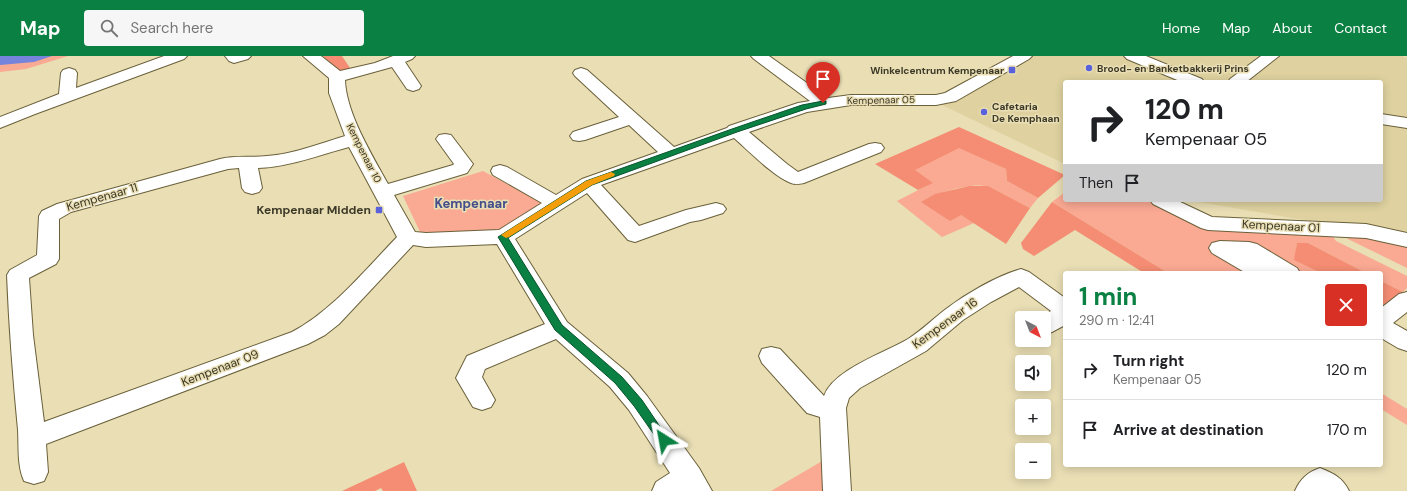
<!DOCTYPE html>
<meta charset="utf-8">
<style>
body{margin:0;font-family:"DM Sans",sans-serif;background:#f6f6f6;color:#202124;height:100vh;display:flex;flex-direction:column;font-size:15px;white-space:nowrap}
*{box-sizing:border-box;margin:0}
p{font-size:13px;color:#757577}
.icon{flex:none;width:22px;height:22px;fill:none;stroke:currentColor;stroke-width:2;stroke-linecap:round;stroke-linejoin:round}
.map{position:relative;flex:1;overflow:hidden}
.panel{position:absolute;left:1063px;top:215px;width:320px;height:196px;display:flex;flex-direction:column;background:#fff;border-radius:4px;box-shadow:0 2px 10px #0003}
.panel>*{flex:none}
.guide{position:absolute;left:1063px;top:24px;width:320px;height:122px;border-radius:4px;box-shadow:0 2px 10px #0003;background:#fff;color:#202124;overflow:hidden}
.needle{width:26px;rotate:138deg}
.fabs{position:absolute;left:1015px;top:255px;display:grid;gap:8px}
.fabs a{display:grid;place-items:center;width:36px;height:36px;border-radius:4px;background:#fff;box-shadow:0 2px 10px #0003;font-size:20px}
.pin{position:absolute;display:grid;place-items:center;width:34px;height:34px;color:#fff;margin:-41px -17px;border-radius:50% 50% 50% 0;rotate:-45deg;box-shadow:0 0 4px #0007}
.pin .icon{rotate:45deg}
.me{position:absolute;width:44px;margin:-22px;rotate:326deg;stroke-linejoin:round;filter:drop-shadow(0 0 3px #0008)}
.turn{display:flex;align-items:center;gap:14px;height:84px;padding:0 16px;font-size:18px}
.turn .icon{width:52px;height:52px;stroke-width:2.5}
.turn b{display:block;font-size:28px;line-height:34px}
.then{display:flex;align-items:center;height:38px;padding:0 16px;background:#0003;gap:8px;font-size:15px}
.round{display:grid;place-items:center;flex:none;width:42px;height:42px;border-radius:4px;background:#f6f6f6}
.head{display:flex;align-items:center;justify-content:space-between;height:68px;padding:0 16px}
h1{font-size:24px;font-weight:700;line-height:30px;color:#0b8043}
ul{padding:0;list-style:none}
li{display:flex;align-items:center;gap:12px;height:60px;padding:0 16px;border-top:1px solid #e0e0e0}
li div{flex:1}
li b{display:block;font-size:15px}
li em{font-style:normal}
header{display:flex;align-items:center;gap:24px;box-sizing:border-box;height:56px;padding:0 20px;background:#0b8043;color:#fff}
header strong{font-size:19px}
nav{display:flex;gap:22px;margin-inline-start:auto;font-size:14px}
.search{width:280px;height:36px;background:#f6f6f6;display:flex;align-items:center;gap:10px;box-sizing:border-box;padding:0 14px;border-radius:4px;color:#757577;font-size:15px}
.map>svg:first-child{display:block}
.built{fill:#dfd2a0}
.green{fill:#faa993}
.forest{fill:#f48d73}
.water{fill:#7784dc}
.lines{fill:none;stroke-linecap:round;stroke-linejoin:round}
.minor-casing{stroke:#6a603a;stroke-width:2}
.minor{fill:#fff;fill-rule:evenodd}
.route{fill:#0b8043;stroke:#07532c}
.slow{fill:#f59e0b}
.poi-dot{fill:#5962da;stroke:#e9deb4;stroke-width:1.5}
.labels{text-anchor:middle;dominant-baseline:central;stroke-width:3;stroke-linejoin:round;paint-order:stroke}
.far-poi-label{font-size:10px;font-weight:bold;fill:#3d3928;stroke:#e9deb4;text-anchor:start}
.far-street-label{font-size:10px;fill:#3d3928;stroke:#e9deb4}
.street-label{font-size:12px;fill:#3d3928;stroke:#e9deb4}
.poi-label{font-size:12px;font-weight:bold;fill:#3d3928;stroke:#e9deb4;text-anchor:end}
.neighbourhood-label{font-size:13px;font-weight:bold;fill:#454d8a;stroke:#e9deb4}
</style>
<header>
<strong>Map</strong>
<div class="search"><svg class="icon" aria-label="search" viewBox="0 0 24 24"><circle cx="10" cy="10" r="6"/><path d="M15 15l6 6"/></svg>Search here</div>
<nav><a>Home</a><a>Map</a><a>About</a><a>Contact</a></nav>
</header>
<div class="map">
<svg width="1407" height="435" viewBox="0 0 1407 435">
<rect width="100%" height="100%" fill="#e9deb4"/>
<polygon class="built" points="1028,0 1402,0 1407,2 1407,182 1366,168 1316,166 1187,144 1381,144 1381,26 1065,26 1065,108 938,47"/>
<g class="green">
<polygon points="0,0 68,0 26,13 0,16"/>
<path d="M959,91L1006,113L1007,125L1038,142L1030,152C1017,146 1003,137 989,131C973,125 935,137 922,146L961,159L974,167L942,181L897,145L932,127L914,114Z"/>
<polygon points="483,115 543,148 503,176 421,178 403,140"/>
<polygon points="1065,136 1065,144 1161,144 1210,168 1328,174 1336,185 1407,220 1407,232 1403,236 1381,225 1381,217 1366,217 1308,187 1297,187 1295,204 1321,217 1168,217 1052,146"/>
<polygon points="1342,175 1407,188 1407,212 1348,183"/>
<polygon points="1381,337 1407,353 1407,369 1381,353"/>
<polygon points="824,404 825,435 771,435"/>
</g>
<g class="forest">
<polygon points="323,0 342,0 352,15 341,18"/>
<polygon points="959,71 1065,119 1038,142 1007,125 1006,113 959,92 915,114 933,127 918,134 875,108"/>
<polygon points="969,130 988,130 1030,152 1006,188 961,159 950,165 921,146 935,138"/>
<polygon points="1052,146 1168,217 1144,217 1075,174 1034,200 1023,193 1021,187"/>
<polygon points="1297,187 1308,187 1366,217 1321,217 1294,204"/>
<polygon points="1381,225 1403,236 1384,249 1381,248"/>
<polygon points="404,406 417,435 383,435 381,432 375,435 342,435"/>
</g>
<polygon class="water" points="0,0 52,0 34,6 0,9"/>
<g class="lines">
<defs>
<g id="minor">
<polygon points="164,0 187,0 184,3 35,58 0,72 0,61 59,38 61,17 63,14 69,12 75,14 77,17 76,32"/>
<polygon points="225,0 251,0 248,3 234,7 229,5"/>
<path d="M303,0H321L340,15L375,7L393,0H415L412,3L405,6L421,30L419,33L413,35L407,33L392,11L345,24C346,57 372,99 388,128L453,109L454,108L436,83L439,79L445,78L451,79L473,108L467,117L394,139L415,176L426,177L499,174L542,147L493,119L491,115L493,111L500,109L507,111L556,139L582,123L658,96L629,69L585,84L579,85L573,84L570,80L573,76L619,61L575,20L573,17L575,14L581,12L587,14L674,91L727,72L729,70L798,47L810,45L754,3L751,0H769L828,42L851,39H936L945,37L1013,0H1032L1029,3L956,45L936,49H851L807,56L749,76L787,108L798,116L869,88L875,87L881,88L884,92L881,96L804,127C799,128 796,129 791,127C774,121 749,95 734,82L601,129L639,170L686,154L716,147L723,149L726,153L723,157L701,164L690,166L635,186L628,184L587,137L515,183L567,266L628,317L647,340L699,412L712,435H652L656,426L670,417L629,354L610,331L556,283L485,313L482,321L495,344L491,351L482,354L473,351L456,322L467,300L545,268L497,188L426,191L413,189L339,268L325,279L308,288L46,388L48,416L44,425L34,428L24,425C17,409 19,391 18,374C13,322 9,271 7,219L10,214L37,199L39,160L42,155L57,148L220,103C236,99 251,102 267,100C293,98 319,88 345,80L329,37V22ZM349,91L397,181C365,214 333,254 292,276L44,366L33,279L29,222L56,208L59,203V163L71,156L228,113L239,112L242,132L245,136L252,138L259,136L262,132L258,112C289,111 319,99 349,91Z"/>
<polygon points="1124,0 1146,0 1202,23 1204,26 1182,26 1127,3"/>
<polygon points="1261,0 1279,0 1246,26 1228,26 1230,23"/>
<polygon points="1381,58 1407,62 1407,72 1381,68"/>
<polygon points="1150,144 1176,144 1212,161 1366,168 1407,177 1407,191 1366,182 1208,174 1201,172 1153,148"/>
<polygon points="1220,185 1249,186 1257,188 1297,212 1300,217 1246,217 1212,197 1209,192 1212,187"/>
<path d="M1021,213L1029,216L1065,242V269L1052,276L1044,279V262H1039L1051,255L1019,231L991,246L963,264L926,295L860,332L849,342L846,352L851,435H823L820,361L807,357L762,307L759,300L762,293L771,291L780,293L824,340C833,314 884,297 908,283C921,275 933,263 946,253C966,238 996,220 1021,213Z"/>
<polygon points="1407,236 1407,256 1393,267 1407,275 1407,295 1398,292 1381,282 1381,252 1399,238"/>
<path d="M1320,412C1333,417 1343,422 1349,435H1295C1300,423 1308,416 1320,412Z"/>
</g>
</defs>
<use href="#minor" class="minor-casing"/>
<use href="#minor" class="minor"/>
</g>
<polygon class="route" points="823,45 826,45 826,48 806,53 737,76 592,129 508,182 562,269 622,321 642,344 669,384 668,387 664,389 660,387 634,350 615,327 555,274 498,181 586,125 732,73 802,49"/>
<polygon class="slow" points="611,116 615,118 614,120 592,129 509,181 506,182 501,179 586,125"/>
<g class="poi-dot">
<circle cx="1089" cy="12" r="4"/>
<rect x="1008" y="10" width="8" height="8" rx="2"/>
<circle cx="984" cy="56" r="4"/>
<rect x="375" y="150" width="8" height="8" rx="2"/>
</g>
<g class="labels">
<g class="far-poi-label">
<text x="1097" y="12">Brood- en Banketbakkerij Prins</text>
<text x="1004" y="14" text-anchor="end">Winkelcentrum Kempenaar</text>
<text x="992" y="50">Cafetaria<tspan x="992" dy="12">De Kemphaan</tspan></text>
</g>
<g class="far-street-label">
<text transform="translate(881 44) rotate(-1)">Kempenaar 05</text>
<text transform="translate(364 97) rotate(63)">Kempenaar 10</text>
</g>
<g class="street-label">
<text transform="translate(102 141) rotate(-16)">Kempenaar 11</text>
<text transform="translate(1281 170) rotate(3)">Kempenaar 01</text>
<text transform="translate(945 267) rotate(-36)">Kempenaar 16</text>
<text transform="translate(220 312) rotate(-21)">Kempenaar 09</text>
</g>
<g class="poi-label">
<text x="371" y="154">Kempenaar Midden</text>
</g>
<g class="neighbourhood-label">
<text x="471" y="147">Kempenaar</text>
</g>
</g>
</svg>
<div class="fabs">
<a><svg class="needle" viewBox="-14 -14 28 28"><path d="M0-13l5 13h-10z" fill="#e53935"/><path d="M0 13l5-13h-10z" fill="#757577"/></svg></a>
<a><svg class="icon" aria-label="sound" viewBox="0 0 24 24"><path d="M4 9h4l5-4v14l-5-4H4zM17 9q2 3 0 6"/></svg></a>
<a>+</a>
<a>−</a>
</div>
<div class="pin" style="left:823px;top:47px;background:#d93025"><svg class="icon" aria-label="arrive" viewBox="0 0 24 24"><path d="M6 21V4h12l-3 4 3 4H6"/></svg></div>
<svg class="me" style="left:664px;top:384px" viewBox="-20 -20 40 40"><path d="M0-17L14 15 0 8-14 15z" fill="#0b8043" stroke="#fff" stroke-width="4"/></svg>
<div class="guide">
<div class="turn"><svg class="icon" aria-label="right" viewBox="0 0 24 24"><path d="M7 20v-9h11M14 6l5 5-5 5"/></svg><div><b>120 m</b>Kempenaar 05</div></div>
<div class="then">Then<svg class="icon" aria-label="arrive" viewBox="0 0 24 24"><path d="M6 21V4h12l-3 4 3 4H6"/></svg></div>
</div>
<section class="panel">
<div class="head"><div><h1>1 min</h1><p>290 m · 12:41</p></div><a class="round" style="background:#d93025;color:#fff"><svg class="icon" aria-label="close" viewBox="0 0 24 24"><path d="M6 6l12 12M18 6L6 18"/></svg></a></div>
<ul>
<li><svg class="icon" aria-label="right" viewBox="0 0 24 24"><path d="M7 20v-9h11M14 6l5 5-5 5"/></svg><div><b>Turn right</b><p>Kempenaar 05</p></div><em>120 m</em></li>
<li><svg class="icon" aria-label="arrive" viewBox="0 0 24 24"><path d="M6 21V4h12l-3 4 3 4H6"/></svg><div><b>Arrive at destination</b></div><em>170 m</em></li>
</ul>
</section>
</div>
